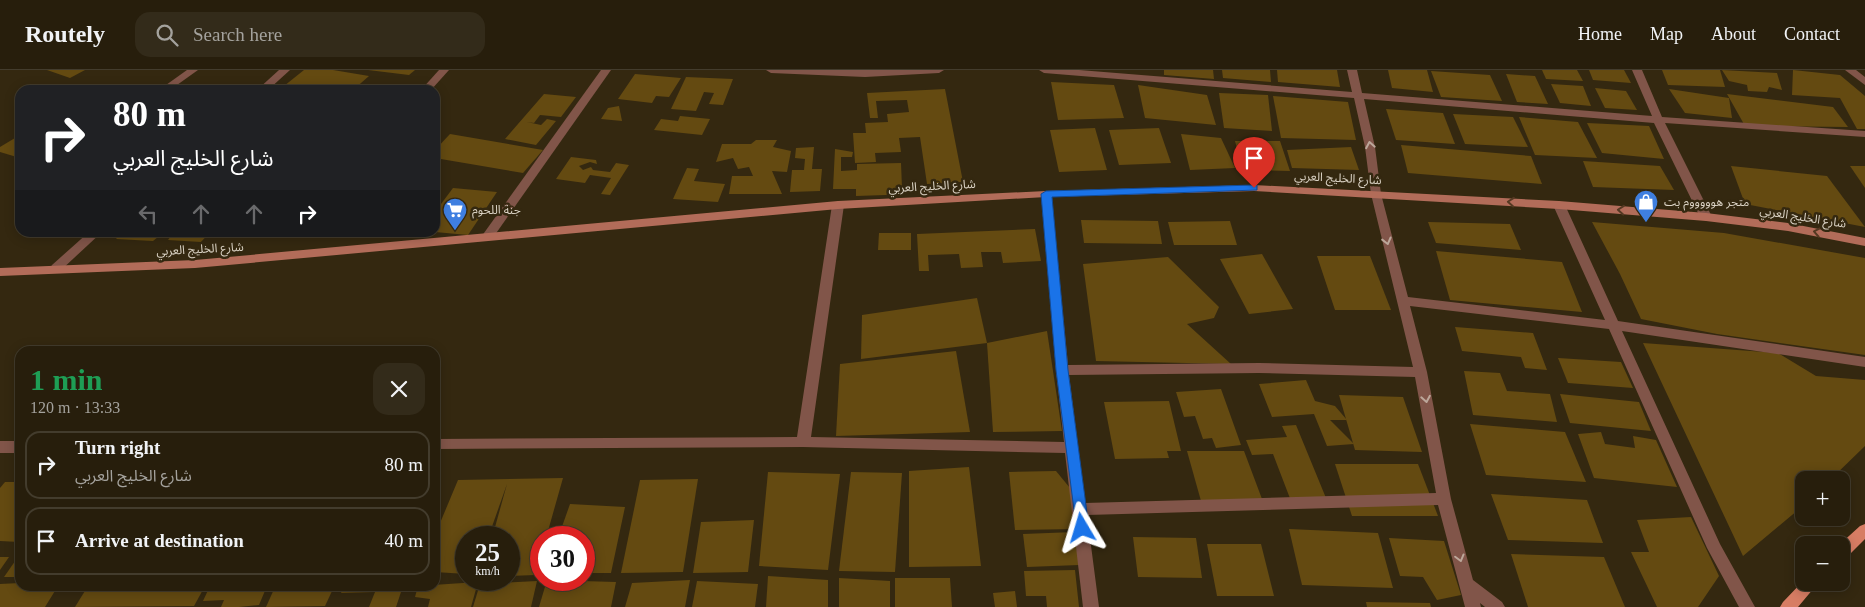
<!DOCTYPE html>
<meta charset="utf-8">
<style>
body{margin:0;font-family:"Times New Roman","Noto Sans Arabic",serif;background:#332b1a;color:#f1f3f6;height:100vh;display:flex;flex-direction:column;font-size:19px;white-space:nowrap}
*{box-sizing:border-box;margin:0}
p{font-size:16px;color:#a4a29d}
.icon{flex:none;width:28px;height:28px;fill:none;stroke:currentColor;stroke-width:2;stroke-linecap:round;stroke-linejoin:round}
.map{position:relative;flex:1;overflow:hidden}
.side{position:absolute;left:15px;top:276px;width:425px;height:245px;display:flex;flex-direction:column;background:#271e0c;border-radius:15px;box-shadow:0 2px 12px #0003,0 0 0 1px #433c2d}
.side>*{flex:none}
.top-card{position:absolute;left:15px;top:15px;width:425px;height:152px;border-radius:15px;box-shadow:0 2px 12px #0003,0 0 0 1px #433c2d;background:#202124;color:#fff;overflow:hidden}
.tools{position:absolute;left:1795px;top:401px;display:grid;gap:10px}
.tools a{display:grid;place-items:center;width:55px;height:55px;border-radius:10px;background:#271e0c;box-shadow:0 2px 12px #0003,0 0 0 1px #433c2d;font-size:25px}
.speed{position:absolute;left:455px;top:456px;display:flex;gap:10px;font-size:25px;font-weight:700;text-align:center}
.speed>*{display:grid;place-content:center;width:65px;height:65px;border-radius:50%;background:#271e0c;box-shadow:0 2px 12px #0003,0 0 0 1px #433c2d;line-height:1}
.speed small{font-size:12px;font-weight:400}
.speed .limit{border:8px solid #d22;background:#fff;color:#111}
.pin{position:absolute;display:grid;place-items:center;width:42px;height:42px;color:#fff;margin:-51px -21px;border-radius:50% 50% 50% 0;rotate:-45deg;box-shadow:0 0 5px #0007}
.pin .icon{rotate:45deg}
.me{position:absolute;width:55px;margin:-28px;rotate:353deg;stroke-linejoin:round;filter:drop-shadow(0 0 4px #0008)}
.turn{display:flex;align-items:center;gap:18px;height:105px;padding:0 15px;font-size:22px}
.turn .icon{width:65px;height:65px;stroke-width:2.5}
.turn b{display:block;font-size:35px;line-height:42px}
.lanes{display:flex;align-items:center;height:48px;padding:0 15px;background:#0003;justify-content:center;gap:25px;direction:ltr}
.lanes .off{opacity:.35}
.round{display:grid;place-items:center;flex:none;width:52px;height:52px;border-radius:15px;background:#332b1a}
.summary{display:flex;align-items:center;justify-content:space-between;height:85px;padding:0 15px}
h1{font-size:30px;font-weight:800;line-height:38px;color:#1e9e55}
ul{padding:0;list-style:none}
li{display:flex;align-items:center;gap:15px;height:68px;margin:0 10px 8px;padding:0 5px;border:2px solid #433c2d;border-radius:15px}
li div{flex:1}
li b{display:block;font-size:19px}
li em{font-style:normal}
header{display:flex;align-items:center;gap:30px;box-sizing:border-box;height:70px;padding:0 25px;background:#271e0c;border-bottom:1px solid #433c2d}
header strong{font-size:24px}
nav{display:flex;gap:28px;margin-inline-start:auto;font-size:18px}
.search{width:350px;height:45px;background:#332b1a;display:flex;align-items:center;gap:12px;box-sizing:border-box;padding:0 18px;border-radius:15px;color:#a4a29d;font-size:19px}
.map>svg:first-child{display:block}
.building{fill:#644a11}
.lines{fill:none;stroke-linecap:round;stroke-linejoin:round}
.lane{fill:#815549;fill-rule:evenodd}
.street{fill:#815549;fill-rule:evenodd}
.secondary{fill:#b26c59;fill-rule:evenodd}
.primary{fill:#d77d64;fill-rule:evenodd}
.oneway{stroke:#bca79a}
.oneway2{stroke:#543922}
.route{fill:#1a73e8;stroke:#114b97}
.labels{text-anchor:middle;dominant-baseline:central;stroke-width:5;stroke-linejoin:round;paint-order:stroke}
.street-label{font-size:12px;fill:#dbd3c5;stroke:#342810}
.poi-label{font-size:12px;fill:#dbd3c5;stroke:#342810;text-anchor:start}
</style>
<header>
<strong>Routely</strong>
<div class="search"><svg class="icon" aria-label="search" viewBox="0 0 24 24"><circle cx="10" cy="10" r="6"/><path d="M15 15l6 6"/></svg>Search here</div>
<nav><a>Home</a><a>Map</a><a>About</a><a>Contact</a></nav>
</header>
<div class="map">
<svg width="1865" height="537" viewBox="0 0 1865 537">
<rect width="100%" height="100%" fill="#342810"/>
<g class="building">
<polygon points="47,0 85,0 70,8"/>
<polygon points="304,0 333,0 369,6 353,20 279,20"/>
<polygon points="368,0 415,0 409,5"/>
<polygon points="1164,0 1213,0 1214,9 1164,5"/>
<polygon points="1222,0 1270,0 1271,12 1223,8"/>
<polygon points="1277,0 1337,0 1340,17 1278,12"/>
<polygon points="1388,0 1427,0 1433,22 1392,18"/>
<polygon points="1542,0 1577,0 1583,11 1546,9"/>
<polygon points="1589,0 1624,0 1631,13 1593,10"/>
<polygon points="1662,0 1720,0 1725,17 1668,15"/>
<polygon points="1722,0 1777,3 1782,20 1769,17 1767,22 1748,21 1747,15 1729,11"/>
<polygon points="1793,0 1840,5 1865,26 1865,59 1857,59 1840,28 1792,25"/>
<polygon points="1431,1 1490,5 1502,31 1441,27"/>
<polygon points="635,4 681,8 669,27 656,26 652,33 618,29"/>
<polygon points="1506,4 1535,6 1548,34 1517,32"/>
<polygon points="686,7 733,9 723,35 709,34 714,23 704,22 696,41 671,39"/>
<polygon points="1051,12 1114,15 1124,48 1058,50"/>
<polygon points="1551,14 1583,16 1591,36 1560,33"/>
<polygon points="1138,15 1207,25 1216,55 1145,48"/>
<polygon points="1595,18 1626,21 1637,40 1605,38"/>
<polygon points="945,19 963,112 927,114 920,67 899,68 901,82 875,83 876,92 855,93 853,63 866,63 865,53 888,52 887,44 909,42 907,30 876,31 878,48 870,48 867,23"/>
<polygon points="1669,19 1729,28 1732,48 1685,43"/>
<polygon points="1219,23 1268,25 1272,61 1224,58"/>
<polygon points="544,24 576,27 561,47 540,45 534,53 527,52 541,55 547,49 556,51 536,75 505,69"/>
<polygon points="1727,24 1833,37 1848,57 1745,56"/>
<polygon points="1273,26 1348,32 1356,70 1281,68"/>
<polygon points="619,36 622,51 601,49 608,38"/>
<polygon points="1386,39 1443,43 1455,74 1396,70"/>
<polygon points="1453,44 1513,47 1528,77 1465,74"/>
<polygon points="680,46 710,49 702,65 654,60 661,49 678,51"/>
<polygon points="1519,47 1578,52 1597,88 1535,85"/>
<polygon points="1587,53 1649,56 1664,89 1602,83"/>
<polygon points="1095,58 1107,100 1059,102 1050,60"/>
<polygon points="1159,58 1171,93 1119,95 1109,60"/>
<polygon points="450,64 543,80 523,103 435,88 435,80"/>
<polygon points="1181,64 1221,68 1235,98 1190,100"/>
<polygon points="20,65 20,88 0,82 0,77"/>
<polygon points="756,70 777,70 773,77 791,81 787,102 772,101 782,124 729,124 732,106 753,106 749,97 738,99 733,88 716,92 722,74 751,74"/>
<polygon points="1235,71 1280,71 1290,101 1243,100"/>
<polygon points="1401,75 1531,86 1542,114 1408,103"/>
<polygon points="814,77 812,99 822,99 820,121 790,122 792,100 804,100 805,89 795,88 796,78"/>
<polygon points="1351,77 1359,100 1292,98 1287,80"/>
<polygon points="835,79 853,82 852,87 841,87 841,101 857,100 857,94 901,93 902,118 886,125 856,126 856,119 833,119"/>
<polygon points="571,87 596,90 597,94 590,92 579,96 583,100 591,97 593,100 610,102 616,93 629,95 610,125 601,124 611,108 590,105 585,113 556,109"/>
<polygon points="1583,91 1660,96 1674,120 1593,117"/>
<polygon points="1731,96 1827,106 1865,157 1745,134"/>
<polygon points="1850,96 1865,96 1865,118"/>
<polygon points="687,98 699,99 694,111 725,114 718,132 673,129"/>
<polygon points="453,118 497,122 468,165 435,162 435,142"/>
<polygon points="1081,150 1158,151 1162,174 1084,173"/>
<polygon points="1230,151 1237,175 1174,175 1168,152"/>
<polygon points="1428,152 1510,154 1521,180 1436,173"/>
<polygon points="1592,152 1724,163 1865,188 1865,285 1717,264 1641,249 1620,204"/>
<polygon points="1035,159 1041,191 1003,193 1001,182 981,182 983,197 961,198 959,184 928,185 929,201 919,201 917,164"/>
<polygon points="122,162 164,162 153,171 116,169"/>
<polygon points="174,162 210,162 201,172 168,170"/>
<polygon points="373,162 412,162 408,168"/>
<polygon points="879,163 911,163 911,180 878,180"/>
<polygon points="1436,181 1562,192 1582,242 1450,230"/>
<polygon points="1262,184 1293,239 1249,244 1220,189"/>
<polygon points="1317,186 1370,186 1391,240 1335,240"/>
<polygon points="1168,187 1219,237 1214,248 1187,254 1231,294 1096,291 1083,194"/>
<polygon points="977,228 987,273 861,289 862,245"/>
<polygon points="1455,257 1533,263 1547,300 1525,298 1521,287 1462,281"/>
<polygon points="1047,261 1062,361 993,362 987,273"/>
<polygon points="1643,273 1778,283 1816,306 1865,310 1865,376 1830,410 1804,410 1804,435 1743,486"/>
<polygon points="956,281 970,362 836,366 840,294"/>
<polygon points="1558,288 1621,292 1633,318 1568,313"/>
<polygon points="1464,301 1500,303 1507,321 1550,324 1557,352 1473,345"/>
<polygon points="1306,310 1315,331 1335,336 1347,350 1330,350 1354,374 1327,376 1314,344 1272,347 1259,314"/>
<polygon points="1221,319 1241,375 1216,378 1212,368 1203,369 1195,346 1184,347 1176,322"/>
<polygon points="1560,324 1639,332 1651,361 1570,353"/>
<polygon points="1339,325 1403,327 1422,382 1355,380"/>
<polygon points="1169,331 1181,381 1167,381 1169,388 1115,389 1104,332"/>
<polygon points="1470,354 1565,362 1586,412 1486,405"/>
<polygon points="1296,355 1326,428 1291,431 1273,384 1252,385 1246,370 1287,367 1282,356"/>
<polygon points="1601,362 1605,374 1635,378 1633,366 1656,370 1677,417 1594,408 1578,364"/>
<polygon points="1187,381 1244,381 1262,429 1201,431"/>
<polygon points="1335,394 1418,394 1438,446 1352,446"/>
<polygon points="969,397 981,496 909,497 909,401"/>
<polygon points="1056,401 1070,418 1076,459 1015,460 1009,402"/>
<polygon points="768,402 840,404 828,500 759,496"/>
<polygon points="851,402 902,403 895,502 839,501"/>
<polygon points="563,408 546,468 541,468 541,485 536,505 509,506 509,468 492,468 507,414 488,468 466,468 466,504 435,502 435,465 458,410"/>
<polygon points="698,409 683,502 621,503 640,410"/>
<polygon points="5,412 20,412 19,472 0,471 0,418"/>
<polygon points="1491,424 1587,430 1603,473 1508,470"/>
<polygon points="570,434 625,437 611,503 584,503 584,468 558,468"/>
<polygon points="1691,447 1719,506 1698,537 1657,537 1631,482 1649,482 1637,450"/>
<polygon points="754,450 748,502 693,503 701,452"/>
<polygon points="1289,459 1378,463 1393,518 1302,515"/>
<polygon points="1074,462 1079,495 1027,497 1023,464"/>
<polygon points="1133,467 1196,468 1202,508 1138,507"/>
<polygon points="1389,468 1444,471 1461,525 1437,530 1423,507 1400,506"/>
<polygon points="1207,474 1261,474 1274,526 1217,526"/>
<polygon points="20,484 20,507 4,507"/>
<polygon points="1511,484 1604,487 1625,537 1528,537"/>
<polygon points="0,487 9,487 0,500"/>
<polygon points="1075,500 1079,537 1047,537 1046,526 1026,526 1024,501"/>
<polygon points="768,506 828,510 828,537 766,537"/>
<polygon points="839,508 890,511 890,537 839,537"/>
<polygon points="895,508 950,508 952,537 895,537"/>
<polygon points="547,510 616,512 611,537 539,537"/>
<polygon points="690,510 685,537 625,537 632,513"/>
<polygon points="537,511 531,537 473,537 480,514"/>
<polygon points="697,511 758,514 755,537 692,537"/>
<polygon points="478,512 471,537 428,537 430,529 415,527 418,516"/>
<polygon points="20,513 20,516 58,516 45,537 0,537 0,514"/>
<polygon points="88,516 205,516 194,536 75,537"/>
<polygon points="210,516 267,516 259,535 239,537 221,537 224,530 203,531"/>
<polygon points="344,516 403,516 396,537 369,537 375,522 341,523"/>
<polygon points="275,517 333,519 325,536 266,537"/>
<polygon points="1015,521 1017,537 995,537 993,523"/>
<polygon points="1366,532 1430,533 1431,537 1367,537"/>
</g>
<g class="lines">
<polygon class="lane" points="187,0 198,0 170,20 159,20"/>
<g class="street">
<polygon points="279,0 290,0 268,20 257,20"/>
<polygon points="439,0 449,0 431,20 421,20"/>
<polygon points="601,0 611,0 492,169 484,169 482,166 484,163"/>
<polygon points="766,0 944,0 939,3 865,7 771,3"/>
<path d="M1039,0H1079L1352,22L1347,0H1357L1362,23L1652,46L1632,0H1642L1662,47L1865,61V67L1665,53L1712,147L1706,151L1700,147L1654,53L1364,29L1375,77L1381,124L1408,227L1605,250L1553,135L1559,131L1565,135L1618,251L1865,287V297L1622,261L1720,474L1755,537H1739L1707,478L1609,259L1410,236L1427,302L1451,429L1473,510L1502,532L1505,537H1485L1480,533L1481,537H1465L1438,435L1087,445L1099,537H1083L1065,383L803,377L435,379V369L797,367L832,135L838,131L844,135L811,367L1064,372L1056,300L1041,124L1046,121L1051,124L1068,295L1259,293L1413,297L1371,124L1365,77L1354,28L1044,3ZM1259,303L1415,307L1436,423L1085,433L1069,305Z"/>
<polygon points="1845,0 1856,0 1865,7 1865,15"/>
<polygon points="89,162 102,162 60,201 52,201 50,198 52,195"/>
<rect x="0" y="371" width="20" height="12"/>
</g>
<polygon class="secondary" points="1254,115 1559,131 1706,143 1788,153 1865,168 1865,176 1788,161 1706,151 1559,139 1254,121 1046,127 838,139 195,198 0,206 0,198 195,190 838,131 1046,121"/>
<g class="primary">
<polygon points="1865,454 1865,469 1846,488 1841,489 1841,475 1839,475 1860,456"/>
<polygon points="1804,510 1804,512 1819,512 1798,537 1780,537 1783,532"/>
</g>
</g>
<defs><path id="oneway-chevron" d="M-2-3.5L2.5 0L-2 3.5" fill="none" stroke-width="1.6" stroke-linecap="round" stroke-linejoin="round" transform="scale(1.25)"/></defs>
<g class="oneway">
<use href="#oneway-chevron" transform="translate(1370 75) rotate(-100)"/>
<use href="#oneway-chevron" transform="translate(1387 171) rotate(76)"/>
<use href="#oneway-chevron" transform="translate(1426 329) rotate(80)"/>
<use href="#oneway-chevron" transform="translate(1460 488) rotate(75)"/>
</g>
<g class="oneway2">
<use href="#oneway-chevron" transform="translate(1511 132) rotate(-176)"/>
<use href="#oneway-chevron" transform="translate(1621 140) rotate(-175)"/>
<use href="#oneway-chevron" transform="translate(1817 162) rotate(-169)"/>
</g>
<polygon class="route" points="1254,115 1257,115 1257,120 1052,127 1068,300 1089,458 1087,463 1077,463 1056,300 1041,124 1046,121"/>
<defs>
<symbol id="shop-pin" viewBox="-11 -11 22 30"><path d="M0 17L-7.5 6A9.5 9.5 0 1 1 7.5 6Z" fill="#3f7fe0" stroke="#342810"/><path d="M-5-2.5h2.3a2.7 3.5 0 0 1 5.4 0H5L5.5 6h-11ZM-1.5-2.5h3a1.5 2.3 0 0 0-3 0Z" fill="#fff"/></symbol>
<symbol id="supermarket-pin" viewBox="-11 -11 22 30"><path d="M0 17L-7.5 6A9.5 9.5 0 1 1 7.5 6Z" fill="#3f7fe0" stroke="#342810"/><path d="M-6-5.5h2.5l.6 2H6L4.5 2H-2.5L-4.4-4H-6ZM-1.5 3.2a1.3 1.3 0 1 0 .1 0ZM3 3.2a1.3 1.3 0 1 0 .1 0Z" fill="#fff"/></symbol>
</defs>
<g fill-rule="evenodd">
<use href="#shop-pin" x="1632" y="118" width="28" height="38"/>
<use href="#supermarket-pin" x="441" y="126" width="28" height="38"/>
</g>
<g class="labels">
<g class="street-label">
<text transform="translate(1338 108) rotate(3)">شارع الخليج العربي</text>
<text transform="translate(932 116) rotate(-3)">شارع الخليج العربي</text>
<text transform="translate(1803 147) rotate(9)">شارع الخليج العربي</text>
<text transform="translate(200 179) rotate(-3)">شارع الخليج العربي</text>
</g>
<g class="poi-label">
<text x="1664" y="132">متجر هوووووم بت</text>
<text x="472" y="140">جنة اللحوم</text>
</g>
</g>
</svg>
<div class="tools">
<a>+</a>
<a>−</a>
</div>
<div class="speed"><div>25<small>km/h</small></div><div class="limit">30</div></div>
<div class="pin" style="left:1254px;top:118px;background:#d93025"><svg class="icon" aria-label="arrive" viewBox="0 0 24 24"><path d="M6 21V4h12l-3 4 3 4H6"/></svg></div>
<svg class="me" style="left:1082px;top:458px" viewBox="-20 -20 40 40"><path d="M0-17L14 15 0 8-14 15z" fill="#1a73e8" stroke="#fff" stroke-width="4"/></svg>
<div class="top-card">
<div class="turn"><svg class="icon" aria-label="right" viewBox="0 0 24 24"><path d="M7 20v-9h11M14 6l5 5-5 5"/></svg><div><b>80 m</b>شارع الخليج العربي</div></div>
<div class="lanes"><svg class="icon off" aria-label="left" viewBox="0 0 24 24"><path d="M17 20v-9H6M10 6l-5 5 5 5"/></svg><svg class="icon off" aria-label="ahead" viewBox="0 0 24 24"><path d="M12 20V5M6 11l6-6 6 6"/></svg><svg class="icon off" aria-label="ahead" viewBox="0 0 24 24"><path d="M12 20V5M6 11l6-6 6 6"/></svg><svg class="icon" aria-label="right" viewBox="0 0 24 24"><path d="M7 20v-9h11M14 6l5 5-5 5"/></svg></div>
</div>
<section class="side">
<div class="summary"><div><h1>1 min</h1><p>120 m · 13:33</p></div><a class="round"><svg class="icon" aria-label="close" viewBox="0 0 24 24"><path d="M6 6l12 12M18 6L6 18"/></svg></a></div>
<ul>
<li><svg class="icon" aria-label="right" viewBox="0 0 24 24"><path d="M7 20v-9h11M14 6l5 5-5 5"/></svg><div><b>Turn right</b><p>شارع الخليج العربي</p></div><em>80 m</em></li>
<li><svg class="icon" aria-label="arrive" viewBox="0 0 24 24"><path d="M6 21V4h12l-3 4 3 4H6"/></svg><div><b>Arrive at destination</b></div><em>40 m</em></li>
</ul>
</section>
</div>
